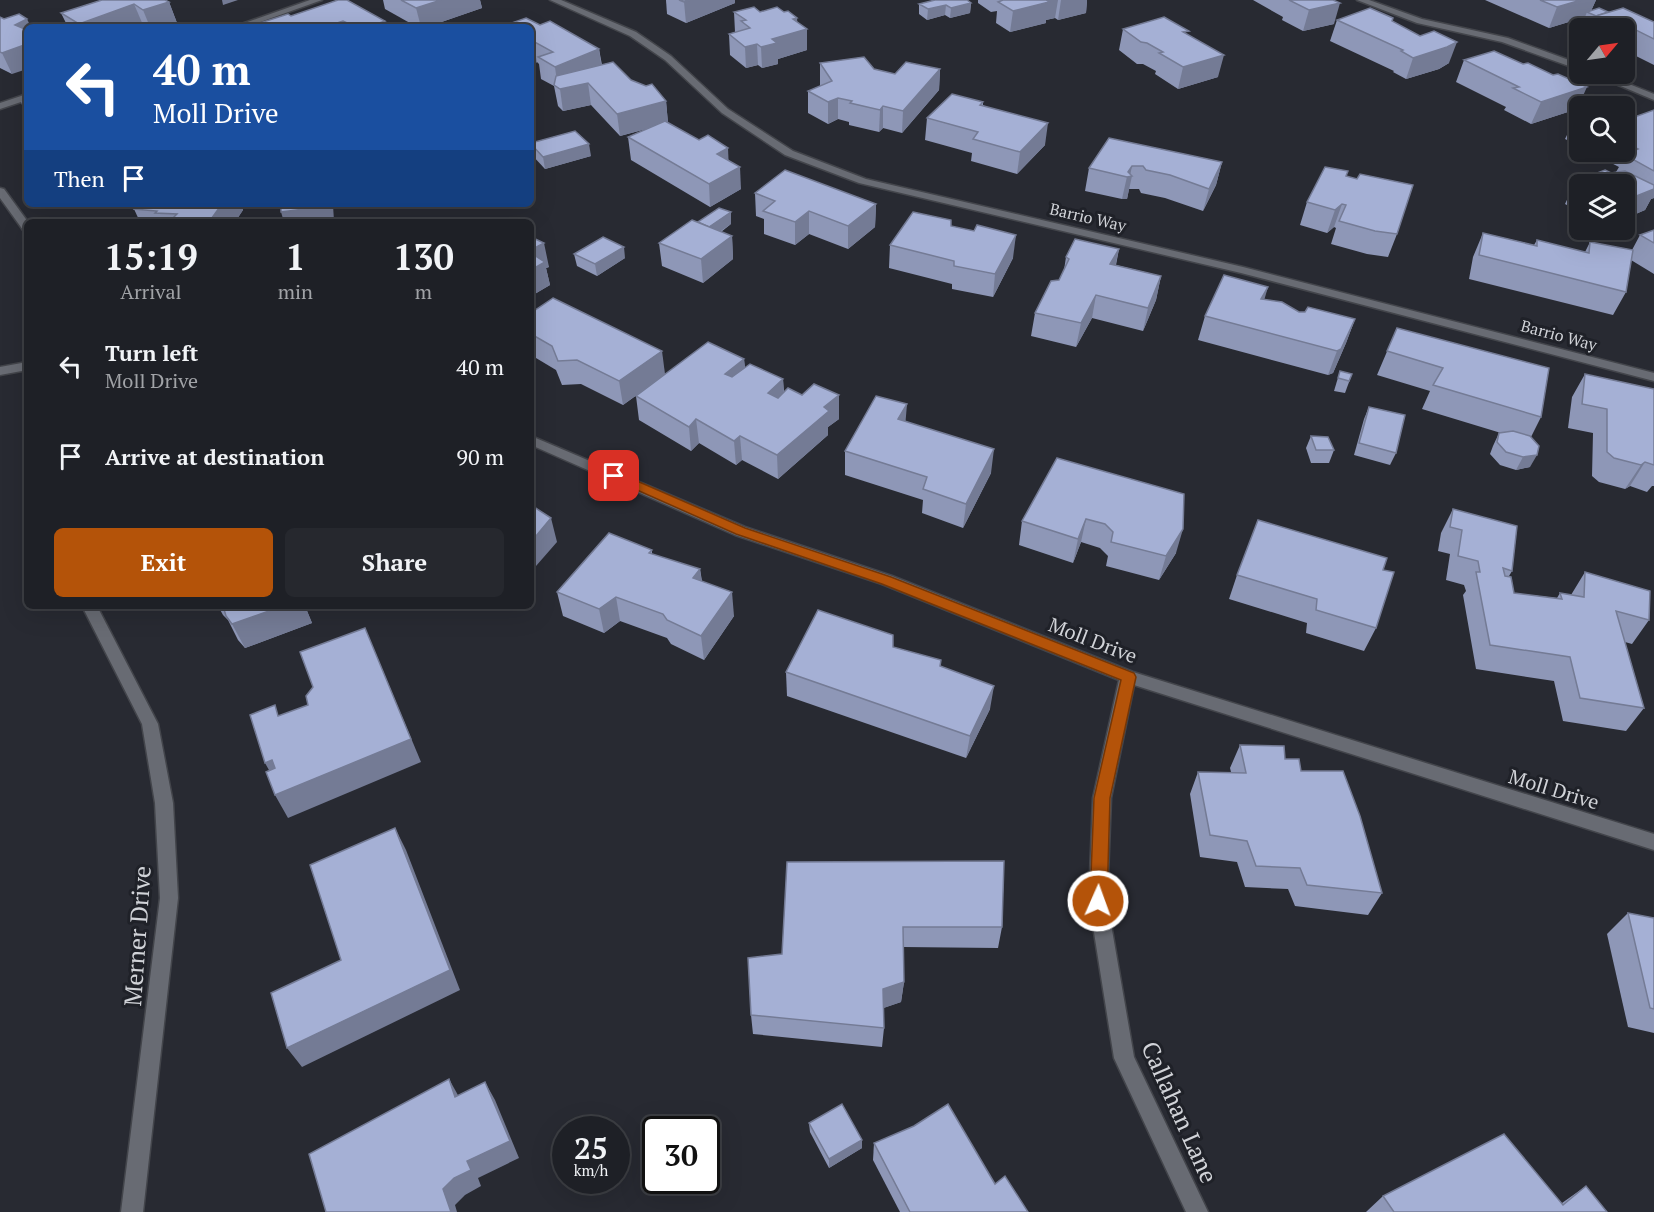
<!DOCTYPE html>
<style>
body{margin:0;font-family:"PT Serif",serif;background:#26282e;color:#f1f3f6;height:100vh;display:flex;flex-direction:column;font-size:22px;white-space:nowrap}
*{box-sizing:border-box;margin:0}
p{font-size:20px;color:#a1a3a7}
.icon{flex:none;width:33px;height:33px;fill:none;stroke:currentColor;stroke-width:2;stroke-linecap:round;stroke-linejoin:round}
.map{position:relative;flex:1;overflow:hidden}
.drawer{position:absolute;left:24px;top:219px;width:510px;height:390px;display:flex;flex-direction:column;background:#1e2026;border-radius:9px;box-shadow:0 6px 24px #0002,0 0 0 2px #3c3e43}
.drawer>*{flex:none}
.guide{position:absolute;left:24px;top:24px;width:510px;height:183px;border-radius:9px;box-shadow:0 6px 24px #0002,0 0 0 2px #3c3e43;background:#1a4fa0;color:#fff;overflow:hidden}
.needle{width:39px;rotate:61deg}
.tools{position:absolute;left:1569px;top:18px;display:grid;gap:12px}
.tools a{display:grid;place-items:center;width:66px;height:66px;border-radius:9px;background:#1e2026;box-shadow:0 6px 24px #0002,0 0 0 2px #3c3e43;font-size:30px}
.speed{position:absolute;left:552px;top:1116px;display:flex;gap:12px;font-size:30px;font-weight:700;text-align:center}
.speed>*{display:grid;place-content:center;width:78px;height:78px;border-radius:50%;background:#1e2026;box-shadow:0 6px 24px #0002,0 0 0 2px #3c3e43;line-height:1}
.speed small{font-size:15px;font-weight:400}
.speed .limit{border:3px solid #111;border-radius:9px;background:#fff;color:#111}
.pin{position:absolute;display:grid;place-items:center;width:51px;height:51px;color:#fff;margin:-26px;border-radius:12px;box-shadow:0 3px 9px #0006}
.me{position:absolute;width:66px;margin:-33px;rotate:2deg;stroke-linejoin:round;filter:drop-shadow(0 0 4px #0008)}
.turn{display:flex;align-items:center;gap:21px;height:126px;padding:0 30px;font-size:27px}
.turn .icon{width:78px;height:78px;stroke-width:2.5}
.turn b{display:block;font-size:42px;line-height:51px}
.then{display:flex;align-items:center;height:57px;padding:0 30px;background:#0003;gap:12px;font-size:22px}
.eta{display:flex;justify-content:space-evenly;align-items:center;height:102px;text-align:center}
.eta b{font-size:36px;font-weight:700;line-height:42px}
.cta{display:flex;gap:12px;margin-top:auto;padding:12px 30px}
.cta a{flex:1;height:69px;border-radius:9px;background:#b45309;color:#fff;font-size:24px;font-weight:700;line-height:69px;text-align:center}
.cta a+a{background:#26282e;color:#f1f3f6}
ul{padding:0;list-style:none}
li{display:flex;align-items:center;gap:18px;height:90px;padding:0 30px}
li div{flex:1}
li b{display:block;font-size:22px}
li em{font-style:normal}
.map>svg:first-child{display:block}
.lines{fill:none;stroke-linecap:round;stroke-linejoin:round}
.minor-casing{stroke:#43454b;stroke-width:3}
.minor{fill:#686b73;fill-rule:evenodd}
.wall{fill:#8e97b7}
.shaded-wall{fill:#747b95}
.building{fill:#a5b0d5;stroke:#747b95;stroke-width:1.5}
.route{fill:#b45309;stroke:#753606;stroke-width:1.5}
.labels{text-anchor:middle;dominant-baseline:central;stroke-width:6;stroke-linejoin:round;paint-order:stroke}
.far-street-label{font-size:16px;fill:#d1d3d8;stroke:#1f2128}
.street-label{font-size:20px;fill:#d1d3d8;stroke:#1f2128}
.near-street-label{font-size:24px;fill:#d1d3d8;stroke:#1f2128}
</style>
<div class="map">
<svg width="1654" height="1212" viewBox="0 0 1654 1212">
<rect width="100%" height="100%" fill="#282a32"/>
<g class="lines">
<defs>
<g id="minor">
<polygon points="310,0 322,0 246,27 233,27"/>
<polygon points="550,0 561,0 636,32 671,56 728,109 793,151 866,179 1243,267 1654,373 1654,381 1241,273 859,183 785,155 722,113 665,60 630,36"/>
<polygon points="1357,0 1369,0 1422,19 1508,38 1580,64 1580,70 1502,42 1417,23"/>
<polygon points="1592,74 1604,74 1654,94 1654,100"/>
<polygon points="27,94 27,100 0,109 0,103"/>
<polygon points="0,188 4,189 28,222 27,231 23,230 0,198"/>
<polygon points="27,362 27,370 0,375 0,367"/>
<polygon points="531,436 745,527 892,576 1133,672 1654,834 1654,850 1134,685 1111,798 1107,901 1134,1057 1208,1212 1186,1212 1114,1058 1089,901 1093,798 1119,680 882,584 735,535 531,445"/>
<polygon points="82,606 97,606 158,724 173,803 178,898 143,1212 121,1212 160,898 155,803 142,724"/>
</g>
</defs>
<use href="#minor" class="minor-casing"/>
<use href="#minor" class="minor"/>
</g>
<g class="wall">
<polygon points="102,0 169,2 177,23 165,27 145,27 143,25 137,27 68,27 61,13"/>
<polygon points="383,0 480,0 482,8 427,27 417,27 385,9"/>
<polygon points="666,0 735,0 735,3 686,23 667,14"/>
<polygon points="978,0 1087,0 1086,13 1058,20 1055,18 1046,20 1046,23 1010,32 996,23 997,11 991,12 978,3"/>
<polygon points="1253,0 1333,0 1334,24 1303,31 1282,20 1283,17"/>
<polygon points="1485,0 1596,0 1591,11 1608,12 1654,22 1654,65 1624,50 1624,28 1585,28 1586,24 1583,23 1585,17 1549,28"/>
<polygon points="971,3 970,13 950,18 945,15 927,20 919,14 919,4"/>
<polygon points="734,12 784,12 797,18 797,22 807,50 778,59 778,64 762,68 758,65 746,68 730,55 729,34 735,32"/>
<polygon points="291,16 385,21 387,27 248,27"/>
<polygon points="0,17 12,74 0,68"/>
<polygon points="1337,20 1392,21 1449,63 1439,69 1406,79 1393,72 1394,71 1330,41"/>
<polygon points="540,25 599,49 602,65 631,80 666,101 668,123 699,140 728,148 728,160 741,189 710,207 631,160 628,137 650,128 620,136 591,105 563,111 558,106 554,86 541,79 539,64 537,62 532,65 531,64 531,27"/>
<polygon points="1123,29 1188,35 1218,77 1178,89 1155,74 1156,71 1143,64 1137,64 1119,50"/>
<polygon points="1464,60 1577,109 1531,124 1504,110 1506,107 1456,82"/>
<polygon points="820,63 874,69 895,74 940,69 939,90 902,133 883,128 879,132 849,125 849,122 838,119 828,124 808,113 808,91 820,86"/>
<polygon points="983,102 983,105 1045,145 1017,174 971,161 972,153 925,140 927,118"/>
<polygon points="1654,110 1654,198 1651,199 1645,210 1624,219 1624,184 1580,184 1580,212 1565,204 1576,181 1616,172 1619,167 1590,152 1624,152 1624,117 1629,119"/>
<polygon points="1580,115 1580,146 1565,139 1576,117"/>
<polygon points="531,143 591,156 545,169 532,155"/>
<polygon points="1222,162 1216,185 1203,211 1165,198 1141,193 1139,189 1129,189 1127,199 1122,199 1085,191 1089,168"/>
<polygon points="1346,176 1397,234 1388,257 1367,254 1331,244 1336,228 1334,227 1327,233 1300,225 1307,202"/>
<polygon points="755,193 876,204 875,227 848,249 809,234 795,245 764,234 764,219 756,216"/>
<polygon points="242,206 243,210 235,222 140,222 134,209"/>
<polygon points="731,224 721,232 732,236 733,259 703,283 662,266 659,243"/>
<polygon points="951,226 1013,258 993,297 952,289 952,284 889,268 890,245"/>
<polygon points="1654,230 1654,274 1631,260 1626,292 1613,315 1469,279 1473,257 1483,233 1534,245 1537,240 1585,252 1590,242 1632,250 1640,235"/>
<polygon points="531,237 549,267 546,268 550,285 533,295 536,310 665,374 744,359 745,368 783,379 784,392 802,395 839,395 839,419 828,427 828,435 778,479 742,460 736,465 699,443 691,451 639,420 636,396 655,382 623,405 581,384 562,385 556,370 531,355"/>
<polygon points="1119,249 1116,265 1161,276 1156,300 1143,331 1092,318 1076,347 1031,336 1035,313 1059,280 1064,270 1066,257"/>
<polygon points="574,254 625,258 597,276 577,266"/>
<polygon points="1264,300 1299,312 1355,319 1346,343 1333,373 1328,375 1198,340 1205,316"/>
<polygon points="1397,328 1541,417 1531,437 1530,467 1516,470 1500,465 1490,454 1493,446 1499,433 1501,433 1422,409 1430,391 1377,375"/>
<polygon points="1340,371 1352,374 1345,393 1334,391"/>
<polygon points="1585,374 1654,412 1654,486 1652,486 1647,492 1630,486 1625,489 1599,482 1592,476 1593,433 1568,428 1572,397"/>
<polygon points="1369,407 1396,453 1390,465 1354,455 1364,419"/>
<polygon points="906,421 991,473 963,528 922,513 923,500 845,475 845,451"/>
<polygon points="1311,436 1334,450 1329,463 1311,463 1306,448"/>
<polygon points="1057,458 1176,553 1159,580 1106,566 1108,556 1100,548 1081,542 1073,563 1019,545 1022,521"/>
<polygon points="1453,509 1512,571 1509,576 1514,593 1557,598 1560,593 1571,595 1585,572 1649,620 1632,644 1625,642 1644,708 1626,731 1563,721 1554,681 1476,669 1463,595 1466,591 1464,585 1446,580 1450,554 1438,551 1441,533"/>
<polygon points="652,550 652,554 700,569 702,581 734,616 704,660 671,644 667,638 620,621 604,633 563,616 557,592"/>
<polygon points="1383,570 1376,628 1364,651 1306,633 1307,623 1229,599 1237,575"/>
<polygon points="218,606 305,606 312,623 245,648 238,640 228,620 223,615"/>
<polygon points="893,647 940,666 990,709 966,758 787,696 786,672"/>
<polygon points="1240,745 1285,759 1301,771 1382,893 1368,915 1295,906 1288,889 1245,887 1237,862 1200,857 1190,794 1198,772 1231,772 1230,768"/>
<polygon points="1004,861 1002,927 998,948 903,947 904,982 901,1002 883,1008 884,1028 882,1047 753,1034 751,1015 782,954"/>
<polygon points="1628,913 1654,918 1654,1033 1628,1027 1607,934"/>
<polygon points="809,1123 862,1148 829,1168 810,1132"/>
<polygon points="874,1143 995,1184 1028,1212 900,1212 873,1160"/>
<polygon points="1586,1186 1607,1212 1366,1212 1383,1196 1562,1203"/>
</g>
<g class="shaded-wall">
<polygon points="222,0 238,0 223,5"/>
<polygon points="441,0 480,0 482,8 427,27 421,27 416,8"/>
<polygon points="690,0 735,0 735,3 686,23 684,2"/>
<polygon points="1046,0 1058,0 1055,18 1046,20 1046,23 1010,32 1013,11"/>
<polygon points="1061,0 1087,0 1086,13 1058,20"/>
<polygon points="1581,0 1596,0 1590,13 1587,12 1585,17 1549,28 1557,7"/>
<polygon points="169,2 177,23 165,27 150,27 143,10"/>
<polygon points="971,3 970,13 950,18 951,8"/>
<polygon points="1340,3 1334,24 1303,31 1309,10"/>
<polygon points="134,4 143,25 137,27 80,27 79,24"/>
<polygon points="946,5 945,15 927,20 928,9"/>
<polygon points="797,18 798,31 807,29 807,50 778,59 778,64 762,68 761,47 772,39 793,19"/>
<polygon points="27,19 31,27 27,27 27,69 12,74 2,53 15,25"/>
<polygon points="343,21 345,27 325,27"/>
<polygon points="385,21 387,27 368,27"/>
<polygon points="1628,26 1624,35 1624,28 1621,28"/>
<polygon points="533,41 537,62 532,65 531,56 531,42"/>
<polygon points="1457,42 1449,63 1439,69 1406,79 1413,58"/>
<polygon points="757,44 758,65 746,68 745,47"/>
<polygon points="599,49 602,70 558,89 555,67"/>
<polygon points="1224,55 1218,77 1178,89 1183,67"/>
<polygon points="940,69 939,90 902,133 903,111"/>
<polygon points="588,83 591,105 563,111 560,89"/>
<polygon points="1587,87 1577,109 1531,124 1541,102"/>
<polygon points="838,98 838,119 828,124 828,102"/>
<polygon points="666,101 668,123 620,136 617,114"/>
<polygon points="883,106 883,128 879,132 880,110"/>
<polygon points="1048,123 1045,145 1017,174 1020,152"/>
<polygon points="589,144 591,156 545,169 543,157"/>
<polygon points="728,148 729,171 717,154"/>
<polygon points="1222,162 1216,185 1203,211 1209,189"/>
<polygon points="1132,166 1130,176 1132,176 1127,199 1122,199 1128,172"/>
<polygon points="740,167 741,189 710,207 709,184"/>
<polygon points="1654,189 1654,198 1651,199 1645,210 1624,219 1624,201"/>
<polygon points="222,204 243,204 242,206 243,210 235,222 209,222"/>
<polygon points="327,204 333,204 334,222 284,222 281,212"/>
<polygon points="876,204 875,227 848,249 848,226"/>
<polygon points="1342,204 1334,227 1327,233 1335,210"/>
<polygon points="809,211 809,234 795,245 795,222"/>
<polygon points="731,212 731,224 705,242 704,230"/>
<polygon points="1016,235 1013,258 993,297 995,274"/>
<polygon points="732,236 733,259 703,283 701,259"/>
<polygon points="544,243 549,267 546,268 550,285 533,295 537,316 531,320 531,250"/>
<polygon points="624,247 625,258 597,276 595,264"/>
<polygon points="1119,249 1114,272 1110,264"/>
<polygon points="1161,276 1156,300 1143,331 1148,308"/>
<polygon points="1268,287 1261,311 1261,299"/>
<polygon points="1096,295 1092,318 1076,347 1081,323"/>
<polygon points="1355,319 1346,343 1333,373 1328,375 1337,351"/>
<polygon points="662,351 665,374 623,405 619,381"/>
<polygon points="744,359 746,383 727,398 725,374"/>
<polygon points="783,379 784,403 768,393"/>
<polygon points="839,395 839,419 828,427 828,435 778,479 777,455 824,407"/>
<polygon points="907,404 905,428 898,419"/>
<polygon points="696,419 699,443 691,451 689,427"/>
<polygon points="740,436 742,460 736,465 734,441"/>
<polygon points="994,449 991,473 963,528 966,504"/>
<polygon points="1537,455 1530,467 1516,470 1523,457"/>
<polygon points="1645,462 1630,486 1625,489 1641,465"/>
<polygon points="551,518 557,542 536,566 531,568 531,542"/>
<polygon points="1086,519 1081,542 1073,563 1078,539"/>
<polygon points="1183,529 1176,553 1159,580 1166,556"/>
<polygon points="700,569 703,593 693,578"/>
<polygon points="732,592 734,616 704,660 701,636"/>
<polygon points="616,597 620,621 604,633 599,609"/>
<polygon points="283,606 305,606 312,623 245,648 232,624"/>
<polygon points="365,628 421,762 288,818 275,795"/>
<polygon points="994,686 990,709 966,758 970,736"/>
<polygon points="272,760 285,783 278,786 265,763"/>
<polygon points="395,828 406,850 460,990 302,1067 287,1048 450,970"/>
<polygon points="904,982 901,1002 881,1009 883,989"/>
<polygon points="449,1079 459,1097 455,1097"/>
<polygon points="485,1082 495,1100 519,1158 478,1178 481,1186 465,1195 455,1205 457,1212 451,1212 443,1189 467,1161"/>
<polygon points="862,1140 862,1148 829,1168 829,1159"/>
</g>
<g class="building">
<polygon points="102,0 165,0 169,2 143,10 134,4 79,24 61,13"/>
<polygon points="338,0 347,0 385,21 368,27 356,27 343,21 325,27 248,27 288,14 291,16"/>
<polygon points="401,0 441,0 416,8"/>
<polygon points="679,0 690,0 684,2"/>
<polygon points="935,0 967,0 971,3 951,8 946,5 928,9 919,4"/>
<polygon points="1003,0 1047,0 1046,0 1049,2 1013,11 998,2"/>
<polygon points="1289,0 1333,0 1340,3 1309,10"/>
<polygon points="1540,0 1581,0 1557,7"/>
<polygon points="754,7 760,12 777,7 784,12 788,11 797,18 793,19 807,29 772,39 777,43 761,47 757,44 745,47 729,34 750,28 741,21 746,20 734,12"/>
<polygon points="1370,8 1393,18 1392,21 1420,36 1434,31 1457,42 1447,47 1413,58 1401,51 1403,50 1337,20"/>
<polygon points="1599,8 1608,12 1596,16 1587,12"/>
<polygon points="1623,8 1654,22 1654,39 1628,26 1621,28 1613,28 1589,18"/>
<polygon points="19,14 27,19 15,25 27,30 27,44 2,53 0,52 0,17 4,19"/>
<polygon points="1164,17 1189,31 1183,32 1224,55 1183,67 1159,53 1163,52 1147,43 1141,42 1123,29"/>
<polygon points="526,18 540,25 550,21 599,49 555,67 538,57 553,52 533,41 531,42 531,27 500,27"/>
<polygon points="1494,51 1523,64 1528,63 1553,75 1558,74 1587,87 1541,102 1513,88 1519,87 1464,60"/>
<polygon points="864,57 874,69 895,74 906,62 940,69 903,111 883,106 880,110 850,103 852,101 838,98 828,102 808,91 832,81 820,63"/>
<polygon points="613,62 631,80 646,86 652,84 666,101 617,114 588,83 560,89 554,85 556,76"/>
<polygon points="952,94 983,102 980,105 1048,123 1020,152 973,139 978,132 927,118"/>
<polygon points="27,100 27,115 25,115 22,102"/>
<polygon points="1654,110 1654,171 1625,155 1638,149 1624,142 1624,117 1629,119"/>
<polygon points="665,121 699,140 708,135 728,148 717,154 740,167 709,184 628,137"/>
<polygon points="575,131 589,144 543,157 531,144 531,143"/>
<polygon points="1109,138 1222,162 1209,189 1170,175 1146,170 1143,166 1132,166 1128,172 1132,176 1127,177 1089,168"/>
<polygon points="1325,167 1348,171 1346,176 1357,179 1360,174 1413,185 1397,234 1375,231 1339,221 1346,205 1342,204 1335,210 1307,202"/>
<polygon points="785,170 876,204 848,226 809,211 795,222 763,211 775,201 755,193"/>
<polygon points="1605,170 1611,173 1625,171 1654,185 1654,189 1624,201 1624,184 1582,184 1576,181"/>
<polygon points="137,204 222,204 209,222 169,222 177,214 155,213 157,211 134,209"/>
<polygon points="281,204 327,204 327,206 281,212"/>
<polygon points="719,208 731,212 709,227 698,222"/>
<polygon points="913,212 951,220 951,226 974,231 977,225 1016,235 995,274 954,266 954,261 890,245"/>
<polygon points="692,220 732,236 701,259 659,243"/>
<polygon points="1654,230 1654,243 1640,235"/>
<polygon points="1483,233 1537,246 1537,240 1589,253 1590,242 1633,250 1626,292 1479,255"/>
<polygon points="531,237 544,243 531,250"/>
<polygon points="603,237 624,247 595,264 574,254"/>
<polygon points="1075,239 1119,249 1110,264 1161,276 1148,308 1096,295 1081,323 1035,313 1051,281 1059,280 1069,259 1066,257"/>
<polygon points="531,253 545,262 531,270"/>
<polygon points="1224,275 1268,287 1261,299 1282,302 1299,312 1305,312 1308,307 1355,319 1341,349 1337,351 1205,316"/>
<polygon points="553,298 662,351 619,381 577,360 558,361 552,346 531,334 531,313"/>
<polygon points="1397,328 1549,368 1541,417 1433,385 1443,368 1387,351"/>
<polygon points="708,342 744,359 725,374 732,377 750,364 783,379 768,393 778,398 788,388 802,395 814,384 839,395 824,407 829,411 777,455 740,436 734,441 696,419 689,427 636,396"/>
<polygon points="1340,371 1352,374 1349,381 1338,378"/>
<polygon points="1585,374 1654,389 1654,465 1645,462 1641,465 1614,458 1607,452 1607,409 1582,404"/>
<polygon points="876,396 907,404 898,419 994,449 966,504 923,489 927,477 845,451"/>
<polygon points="1369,407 1405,415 1396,453 1359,443"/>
<polygon points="1513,431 1530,436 1539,446 1537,455 1523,457 1506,452 1497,442 1499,433"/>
<polygon points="1311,436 1328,437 1334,450 1316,450"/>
<polygon points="1057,458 1184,494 1183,529 1166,556 1111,542 1113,532 1105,524 1086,519 1078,539 1022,521"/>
<polygon points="531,505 551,518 531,542"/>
<polygon points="1453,509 1517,526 1512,571 1503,568 1505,576 1511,577 1514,593 1562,599 1560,593 1584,597 1585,572 1650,591 1649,620 1616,611 1644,708 1580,698 1570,657 1490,645 1476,572 1480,572 1478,561 1458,556 1462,530 1450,527"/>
<polygon points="1258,520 1387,558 1383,570 1394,572 1376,628 1316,610 1317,599 1237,575"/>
<polygon points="609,533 652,550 649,553 700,569 693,578 732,592 701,636 667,620 663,614 616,597 599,609 557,592"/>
<polygon points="223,606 283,606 232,624 226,616"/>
<polygon points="818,610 893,635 893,647 941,660 940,666 994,686 970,736 786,672"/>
<polygon points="365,628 411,739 275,795 266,772 275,768 272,760 265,763 250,715 275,705 278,716 308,705 306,696 313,687 300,652"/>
<polygon points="1240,745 1284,746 1285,759 1299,759 1301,771 1343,771 1360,816 1382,893 1307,885 1300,868 1256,866 1247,841 1210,835 1198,772 1246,773"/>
<polygon points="395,828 450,970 287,1048 271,993 341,960 310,865"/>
<polygon points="1004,861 1002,927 903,927 904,982 883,989 884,1028 751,1015 748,958 782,954 787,862"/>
<polygon points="1628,913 1654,918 1654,1009 1650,1008"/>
<polygon points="449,1079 455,1097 485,1082 510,1141 467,1161 471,1170 454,1178 443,1189 451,1212 326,1212 309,1154"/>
<polygon points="842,1104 862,1140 829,1159 809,1123"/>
<polygon points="948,1104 995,1184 1005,1176 1028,1212 910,1212 874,1143 914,1126"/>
<polygon points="1504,1134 1563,1205 1586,1186 1607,1212 1394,1212 1383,1196"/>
</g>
<polygon class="route" points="614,471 745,528 891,577 1134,673 1136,677 1110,798 1107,901 1104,906 1098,908 1093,906 1090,901 1094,798 1121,680 882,584 736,534 610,478 608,476"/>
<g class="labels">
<g class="far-street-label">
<text transform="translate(1088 217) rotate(13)">Barrio Way</text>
<text transform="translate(1559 335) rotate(15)">Barrio Way</text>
</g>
<g class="street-label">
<text transform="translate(1093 640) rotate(21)">Moll Drive</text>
<text transform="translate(1554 789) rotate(17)">Moll Drive</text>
</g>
<g class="near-street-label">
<text transform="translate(137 936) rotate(-86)">Merner Drive</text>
<text transform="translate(1180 1112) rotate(66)">Callahan Lane</text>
</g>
</g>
</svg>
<div class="tools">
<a><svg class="needle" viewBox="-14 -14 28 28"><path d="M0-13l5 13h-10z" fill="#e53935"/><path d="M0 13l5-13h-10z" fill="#a1a3a7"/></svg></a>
<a><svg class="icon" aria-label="search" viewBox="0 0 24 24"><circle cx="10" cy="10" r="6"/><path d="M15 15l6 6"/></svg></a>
<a><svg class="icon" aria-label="layers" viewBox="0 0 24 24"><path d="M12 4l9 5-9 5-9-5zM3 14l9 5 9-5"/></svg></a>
</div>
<div class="speed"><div>25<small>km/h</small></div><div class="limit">30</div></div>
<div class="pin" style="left:614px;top:476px;background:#d93025"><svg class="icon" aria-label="arrive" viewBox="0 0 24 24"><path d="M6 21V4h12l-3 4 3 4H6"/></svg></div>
<svg class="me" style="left:1098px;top:901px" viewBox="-20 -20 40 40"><circle r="17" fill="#b45309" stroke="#fff" stroke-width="3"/><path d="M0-11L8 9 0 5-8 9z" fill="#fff"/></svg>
<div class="guide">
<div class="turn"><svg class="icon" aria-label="left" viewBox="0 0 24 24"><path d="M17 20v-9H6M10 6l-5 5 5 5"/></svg><div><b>40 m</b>Moll Drive</div></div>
<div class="then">Then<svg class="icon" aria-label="arrive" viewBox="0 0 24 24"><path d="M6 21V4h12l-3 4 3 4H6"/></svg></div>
</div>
<section class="drawer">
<div class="eta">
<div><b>15:19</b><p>Arrival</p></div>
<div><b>1</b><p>min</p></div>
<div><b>130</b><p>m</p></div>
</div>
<ul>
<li><svg class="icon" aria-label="left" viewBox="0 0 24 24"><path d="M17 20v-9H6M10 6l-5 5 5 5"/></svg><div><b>Turn left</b><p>Moll Drive</p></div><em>40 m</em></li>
<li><svg class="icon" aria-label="arrive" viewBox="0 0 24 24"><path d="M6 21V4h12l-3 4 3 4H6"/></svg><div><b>Arrive at destination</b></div><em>90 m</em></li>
</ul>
<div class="cta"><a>Exit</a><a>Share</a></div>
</section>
</div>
